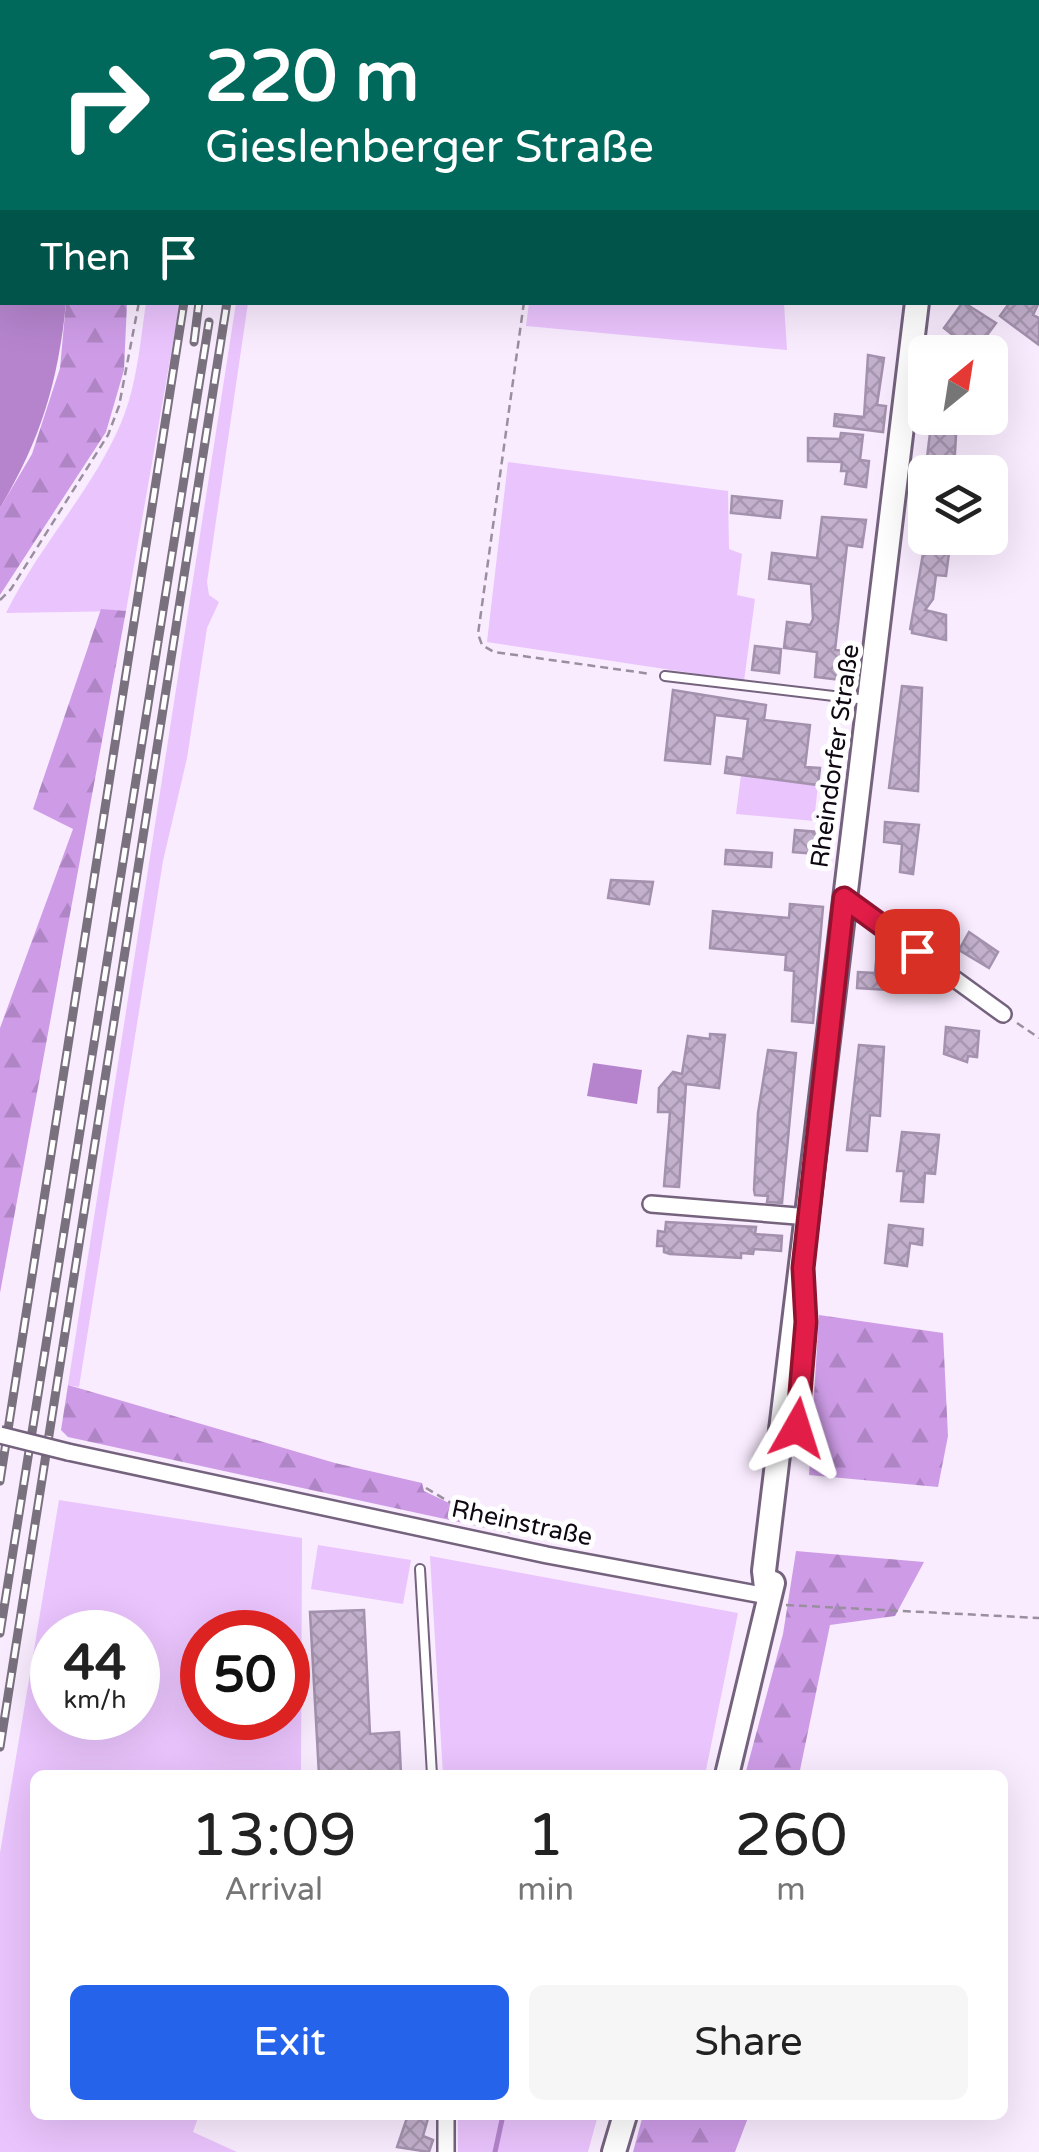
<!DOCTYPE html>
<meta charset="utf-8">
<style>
body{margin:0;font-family:"Varela Round",sans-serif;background:#f6f6f6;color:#222;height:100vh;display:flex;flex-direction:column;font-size:38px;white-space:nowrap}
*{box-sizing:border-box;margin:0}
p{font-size:32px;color:#767676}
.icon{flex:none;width:55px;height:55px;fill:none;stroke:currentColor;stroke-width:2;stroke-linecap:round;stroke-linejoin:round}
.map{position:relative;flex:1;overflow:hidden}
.panel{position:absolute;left:30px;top:1770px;width:978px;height:350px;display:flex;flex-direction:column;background:#fff;border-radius:15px;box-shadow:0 10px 40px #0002}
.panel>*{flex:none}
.top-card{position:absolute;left:0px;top:0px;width:1040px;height:305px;box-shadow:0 10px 40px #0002;background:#00695c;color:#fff;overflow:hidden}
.needle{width:65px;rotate:30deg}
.fabs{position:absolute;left:908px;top:335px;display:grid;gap:20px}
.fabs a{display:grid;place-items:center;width:100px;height:100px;border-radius:15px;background:#fff;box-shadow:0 10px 40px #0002;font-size:50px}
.speed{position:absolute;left:30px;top:1610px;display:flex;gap:20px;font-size:50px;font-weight:700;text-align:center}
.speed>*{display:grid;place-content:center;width:130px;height:130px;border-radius:50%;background:#fff;box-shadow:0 10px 40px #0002;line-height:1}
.speed small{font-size:25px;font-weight:400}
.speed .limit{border:15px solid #d22;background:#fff;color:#111}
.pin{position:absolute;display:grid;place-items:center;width:85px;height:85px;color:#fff;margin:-42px;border-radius:20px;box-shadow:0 5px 15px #0006}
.me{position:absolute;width:110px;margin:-55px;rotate:6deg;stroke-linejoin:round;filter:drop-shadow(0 0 8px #0008)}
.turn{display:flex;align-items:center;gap:35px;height:210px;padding:0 40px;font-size:45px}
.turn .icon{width:130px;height:130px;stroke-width:2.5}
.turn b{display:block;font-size:70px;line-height:85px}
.then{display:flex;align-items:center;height:95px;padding:0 40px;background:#0003;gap:20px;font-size:38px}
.eta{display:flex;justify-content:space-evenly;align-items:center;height:170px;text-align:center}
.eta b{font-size:60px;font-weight:600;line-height:70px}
.action{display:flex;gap:20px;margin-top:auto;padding:20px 40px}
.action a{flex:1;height:115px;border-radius:15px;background:#2563eb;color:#fff;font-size:40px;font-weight:600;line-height:115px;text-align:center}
.action a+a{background:#f6f6f6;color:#222}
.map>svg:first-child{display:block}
.grass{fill:#eac4fd;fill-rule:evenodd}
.forest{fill:url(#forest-firs)}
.water{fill:#b584cd}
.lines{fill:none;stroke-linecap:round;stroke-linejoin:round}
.stream{stroke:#b584cd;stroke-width:5}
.building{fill:url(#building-cross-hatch);stroke:#a491ae;stroke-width:2.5}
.service-casing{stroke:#75637e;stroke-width:12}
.minor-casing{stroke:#75637e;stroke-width:20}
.secondary-casing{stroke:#75637e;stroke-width:28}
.path{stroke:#9a8f9f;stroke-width:2.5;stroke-dasharray:8 5;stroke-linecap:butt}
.service{stroke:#fff;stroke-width:8}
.minor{stroke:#fff;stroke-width:15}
.secondary{stroke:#fff;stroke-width:22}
.rail-casing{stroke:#7a717f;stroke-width:9}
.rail{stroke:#fff;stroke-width:5;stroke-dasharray:15;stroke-linecap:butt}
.minor-bridge-casing{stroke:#75637e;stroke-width:20;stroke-linecap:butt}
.minor-bridge{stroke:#fff;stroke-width:15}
.route-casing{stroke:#92132f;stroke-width:25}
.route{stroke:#e11d48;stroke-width:18}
.labels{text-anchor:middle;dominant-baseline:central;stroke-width:10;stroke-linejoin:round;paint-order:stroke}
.street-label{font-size:25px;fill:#0f0812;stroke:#fff}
</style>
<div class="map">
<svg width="1039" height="2152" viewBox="0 0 1039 2152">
<defs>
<pattern id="forest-firs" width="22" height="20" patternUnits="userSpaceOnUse" patternTransform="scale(2.5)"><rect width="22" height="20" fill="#ce9ce7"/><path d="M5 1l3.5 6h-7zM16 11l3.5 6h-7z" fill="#b085c5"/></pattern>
<pattern id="building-cross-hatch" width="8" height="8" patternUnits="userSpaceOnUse" patternTransform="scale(2.5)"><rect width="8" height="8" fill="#c3b0cd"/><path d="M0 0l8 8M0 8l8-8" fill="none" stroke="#a696af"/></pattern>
</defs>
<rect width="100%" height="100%" fill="#f9ecff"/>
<g class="grass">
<path d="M146,303H180L126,611L6,613C39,546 92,491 121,423C137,385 140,343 146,303Z"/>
<polygon points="236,303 248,303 207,582 209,595 219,602 207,628 187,758 163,861 79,1387 68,1385"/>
<polygon points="529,303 784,303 787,350 526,326"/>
<polygon points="508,462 728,491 729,549 742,554 737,595 755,599 744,681 487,642"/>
<polygon points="741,775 818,785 814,821 736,814"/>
<path d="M59,1500L302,1538L301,1775H35V2115H199L193,2132L237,2152H0V1853ZM52,1632H138V1718H52ZM202,1632H288V1718H202Z"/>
<polygon points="318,1545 411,1560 403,1604 311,1589"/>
<polygon points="430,1556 738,1613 705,1775 443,1775"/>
<polygon points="458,2115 598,2115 588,2152 458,2152"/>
</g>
<g class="forest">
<polygon points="66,303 127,303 124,370 106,432 0,595 0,508 32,454 60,368"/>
<polygon points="101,609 126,611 0,1293 0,1028 73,829 33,809"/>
<polygon points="819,1315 943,1333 948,1436 938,1487 809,1475"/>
<polygon points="68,1385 335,1463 422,1483 424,1491 514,1534 68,1437 61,1430"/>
<polygon points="796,1551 924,1562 895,1616 830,1625 799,1775 745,1775 783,1634"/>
<polygon points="643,2115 749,2115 735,2152 633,2152"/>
</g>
<g class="water">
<path d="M0,0H108L2,2V302L66,303C58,382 41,439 0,508Z"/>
<polygon points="593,1063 642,1070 637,1104 587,1096"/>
</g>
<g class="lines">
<polyline class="stream" points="495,2152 503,2115"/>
</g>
<g class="building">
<polygon points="963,302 996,323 975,351 966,345 961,352 943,352 954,336 944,328"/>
<polygon points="1010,302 1039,302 1033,315 1039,318 1039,345 1000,316"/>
<polygon points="868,355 884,358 877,405 886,406 883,432 834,426 835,414 864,417"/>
<polygon points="942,418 957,418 954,469 926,466 931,425 941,427"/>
<polygon points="841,433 863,435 860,460 869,461 866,487 845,484 847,471 841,471 842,462 808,461 808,438 840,439"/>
<polygon points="732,496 782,501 780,518 731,513"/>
<polygon points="822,517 866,520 862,547 847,545 835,650 845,651 842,680 815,677 817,652 784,648 787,622 810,625 813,619 811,584 769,579 772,553 817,558"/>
<polygon points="925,542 950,545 946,576 936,575 933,599 925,610 946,615 946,640 912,633 913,625 910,630"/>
<polygon points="755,646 781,649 779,673 752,670"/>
<polygon points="902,686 922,688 918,791 889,788"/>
<polygon points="673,690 766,705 764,720 810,725 805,767 820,768 818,785 725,773 727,757 743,759 748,719 715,715 710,764 665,760"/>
<polygon points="885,822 919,825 913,874 900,872 902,844 884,842"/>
<polygon points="795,830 819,832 817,854 793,852"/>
<polygon points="726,850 772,853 771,867 725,864"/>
<polygon points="611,880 653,882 649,904 608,898"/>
<polygon points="790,904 823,907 813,1023 792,1021 794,971 785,970 786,955 710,948 713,911 789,918"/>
<polygon points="969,932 998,952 989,968 959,950"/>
<polygon points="877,951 891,952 890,965 915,968 913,984 889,983 888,990 857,988 858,972 875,973"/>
<polygon points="946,1027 979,1031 977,1057 968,1056 967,1062 944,1054"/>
<polygon points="710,1034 725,1035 719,1088 686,1084 679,1187 664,1186 670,1112 658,1112 659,1088 673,1072 682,1074 688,1036 710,1039"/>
<polygon points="859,1045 884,1047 880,1116 870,1115 867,1151 847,1150"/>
<polygon points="768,1050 796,1053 782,1203 767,1202 768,1196 755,1195 754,1190 758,1113"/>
<polygon points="902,1132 939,1135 935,1174 925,1173 923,1202 901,1201 904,1171 897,1171"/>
<polygon points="666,1222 756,1227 755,1234 782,1236 781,1251 754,1249 753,1254 741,1253 741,1258 670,1254 664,1252 664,1246 657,1246 658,1231 665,1232"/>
<polygon points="889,1225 923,1229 922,1245 910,1243 907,1266 885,1263"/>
<polygon points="364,1610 370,1734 399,1732 401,1775 319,1775 310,1612"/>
<polygon points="408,2115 429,2115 423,2136 433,2140 429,2152 397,2147"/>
</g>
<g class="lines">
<defs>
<g id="service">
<polyline points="665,676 867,700"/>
<polyline points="420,1569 432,1775"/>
</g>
<g id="minor">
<polyline points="843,898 1003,1014"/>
<polyline points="651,1204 809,1217"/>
<polyline points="68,1452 547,1555 767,1596"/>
<polyline points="446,2115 446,2152"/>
</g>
<g id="secondary">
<polyline points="992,2 993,0"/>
<polyline points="767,1596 764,1571 917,302"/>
<polyline points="727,1775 773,1583"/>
<polyline points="614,2152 625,2115"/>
</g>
</defs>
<use href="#service" class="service-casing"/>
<use href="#minor" class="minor-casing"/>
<use href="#secondary" class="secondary-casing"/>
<g class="path">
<polyline points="191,2 191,0"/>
<polyline points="566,2 566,0"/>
<polyline points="1038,281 1039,281"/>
<polyline points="524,302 478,634 482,645 494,652 651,674"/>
<polyline points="0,600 11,589 108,435 119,406 139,302"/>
<polyline points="1017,1023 1039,1038"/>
<polyline points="426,1488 456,1506 519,1532"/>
<polyline points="786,1605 1039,1618"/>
</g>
<use href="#service" class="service"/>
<use href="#minor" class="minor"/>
<use href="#secondary" class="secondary"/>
<defs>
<g id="rail">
<polyline points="229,2 230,0"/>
<polyline points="256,2 256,0"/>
<polyline points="194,342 199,302"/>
<polyline points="0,1481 184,302"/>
<polyline points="0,1633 209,322"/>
<polyline points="0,1747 227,302"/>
</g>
</defs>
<use href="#rail" class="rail-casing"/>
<use href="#rail" class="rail"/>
<defs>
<polyline id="minor-bridge" points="0,1435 68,1452"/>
</defs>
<use href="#minor-bridge" class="minor-bridge-casing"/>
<use href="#minor-bridge" class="minor-bridge"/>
</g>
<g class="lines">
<defs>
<polyline id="route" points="797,1428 806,1322 803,1268 844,898 917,951"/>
</defs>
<use href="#route" class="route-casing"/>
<use href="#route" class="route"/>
</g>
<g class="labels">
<g class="street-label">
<text transform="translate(835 756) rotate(-82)">Rheindorfer Straße</text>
<text transform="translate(522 1523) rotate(12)">Rheinstraße</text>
</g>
</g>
</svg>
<div class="fabs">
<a><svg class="needle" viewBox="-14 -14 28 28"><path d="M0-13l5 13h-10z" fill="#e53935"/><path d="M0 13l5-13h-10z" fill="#767676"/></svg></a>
<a><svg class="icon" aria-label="layers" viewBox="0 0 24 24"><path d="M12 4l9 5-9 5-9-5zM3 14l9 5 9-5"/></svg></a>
</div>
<div class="speed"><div>44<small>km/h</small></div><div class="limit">50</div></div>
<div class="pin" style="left:917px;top:951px;background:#d93025"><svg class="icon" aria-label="arrive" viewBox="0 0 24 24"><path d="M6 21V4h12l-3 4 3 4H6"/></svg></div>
<svg class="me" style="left:797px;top:1428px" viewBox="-20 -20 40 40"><path d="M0-17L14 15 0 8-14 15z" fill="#e11d48" stroke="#fff" stroke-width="4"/></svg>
<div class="top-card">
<div class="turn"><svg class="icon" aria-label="right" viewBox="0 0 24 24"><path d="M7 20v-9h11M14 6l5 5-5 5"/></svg><div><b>220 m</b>Gieslenberger Straße</div></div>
<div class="then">Then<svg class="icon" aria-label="arrive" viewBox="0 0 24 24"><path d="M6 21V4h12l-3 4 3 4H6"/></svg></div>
</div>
<section class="panel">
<div class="eta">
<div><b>13:09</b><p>Arrival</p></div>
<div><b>1</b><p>min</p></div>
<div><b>260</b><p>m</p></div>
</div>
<div class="action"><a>Exit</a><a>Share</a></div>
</section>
</div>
